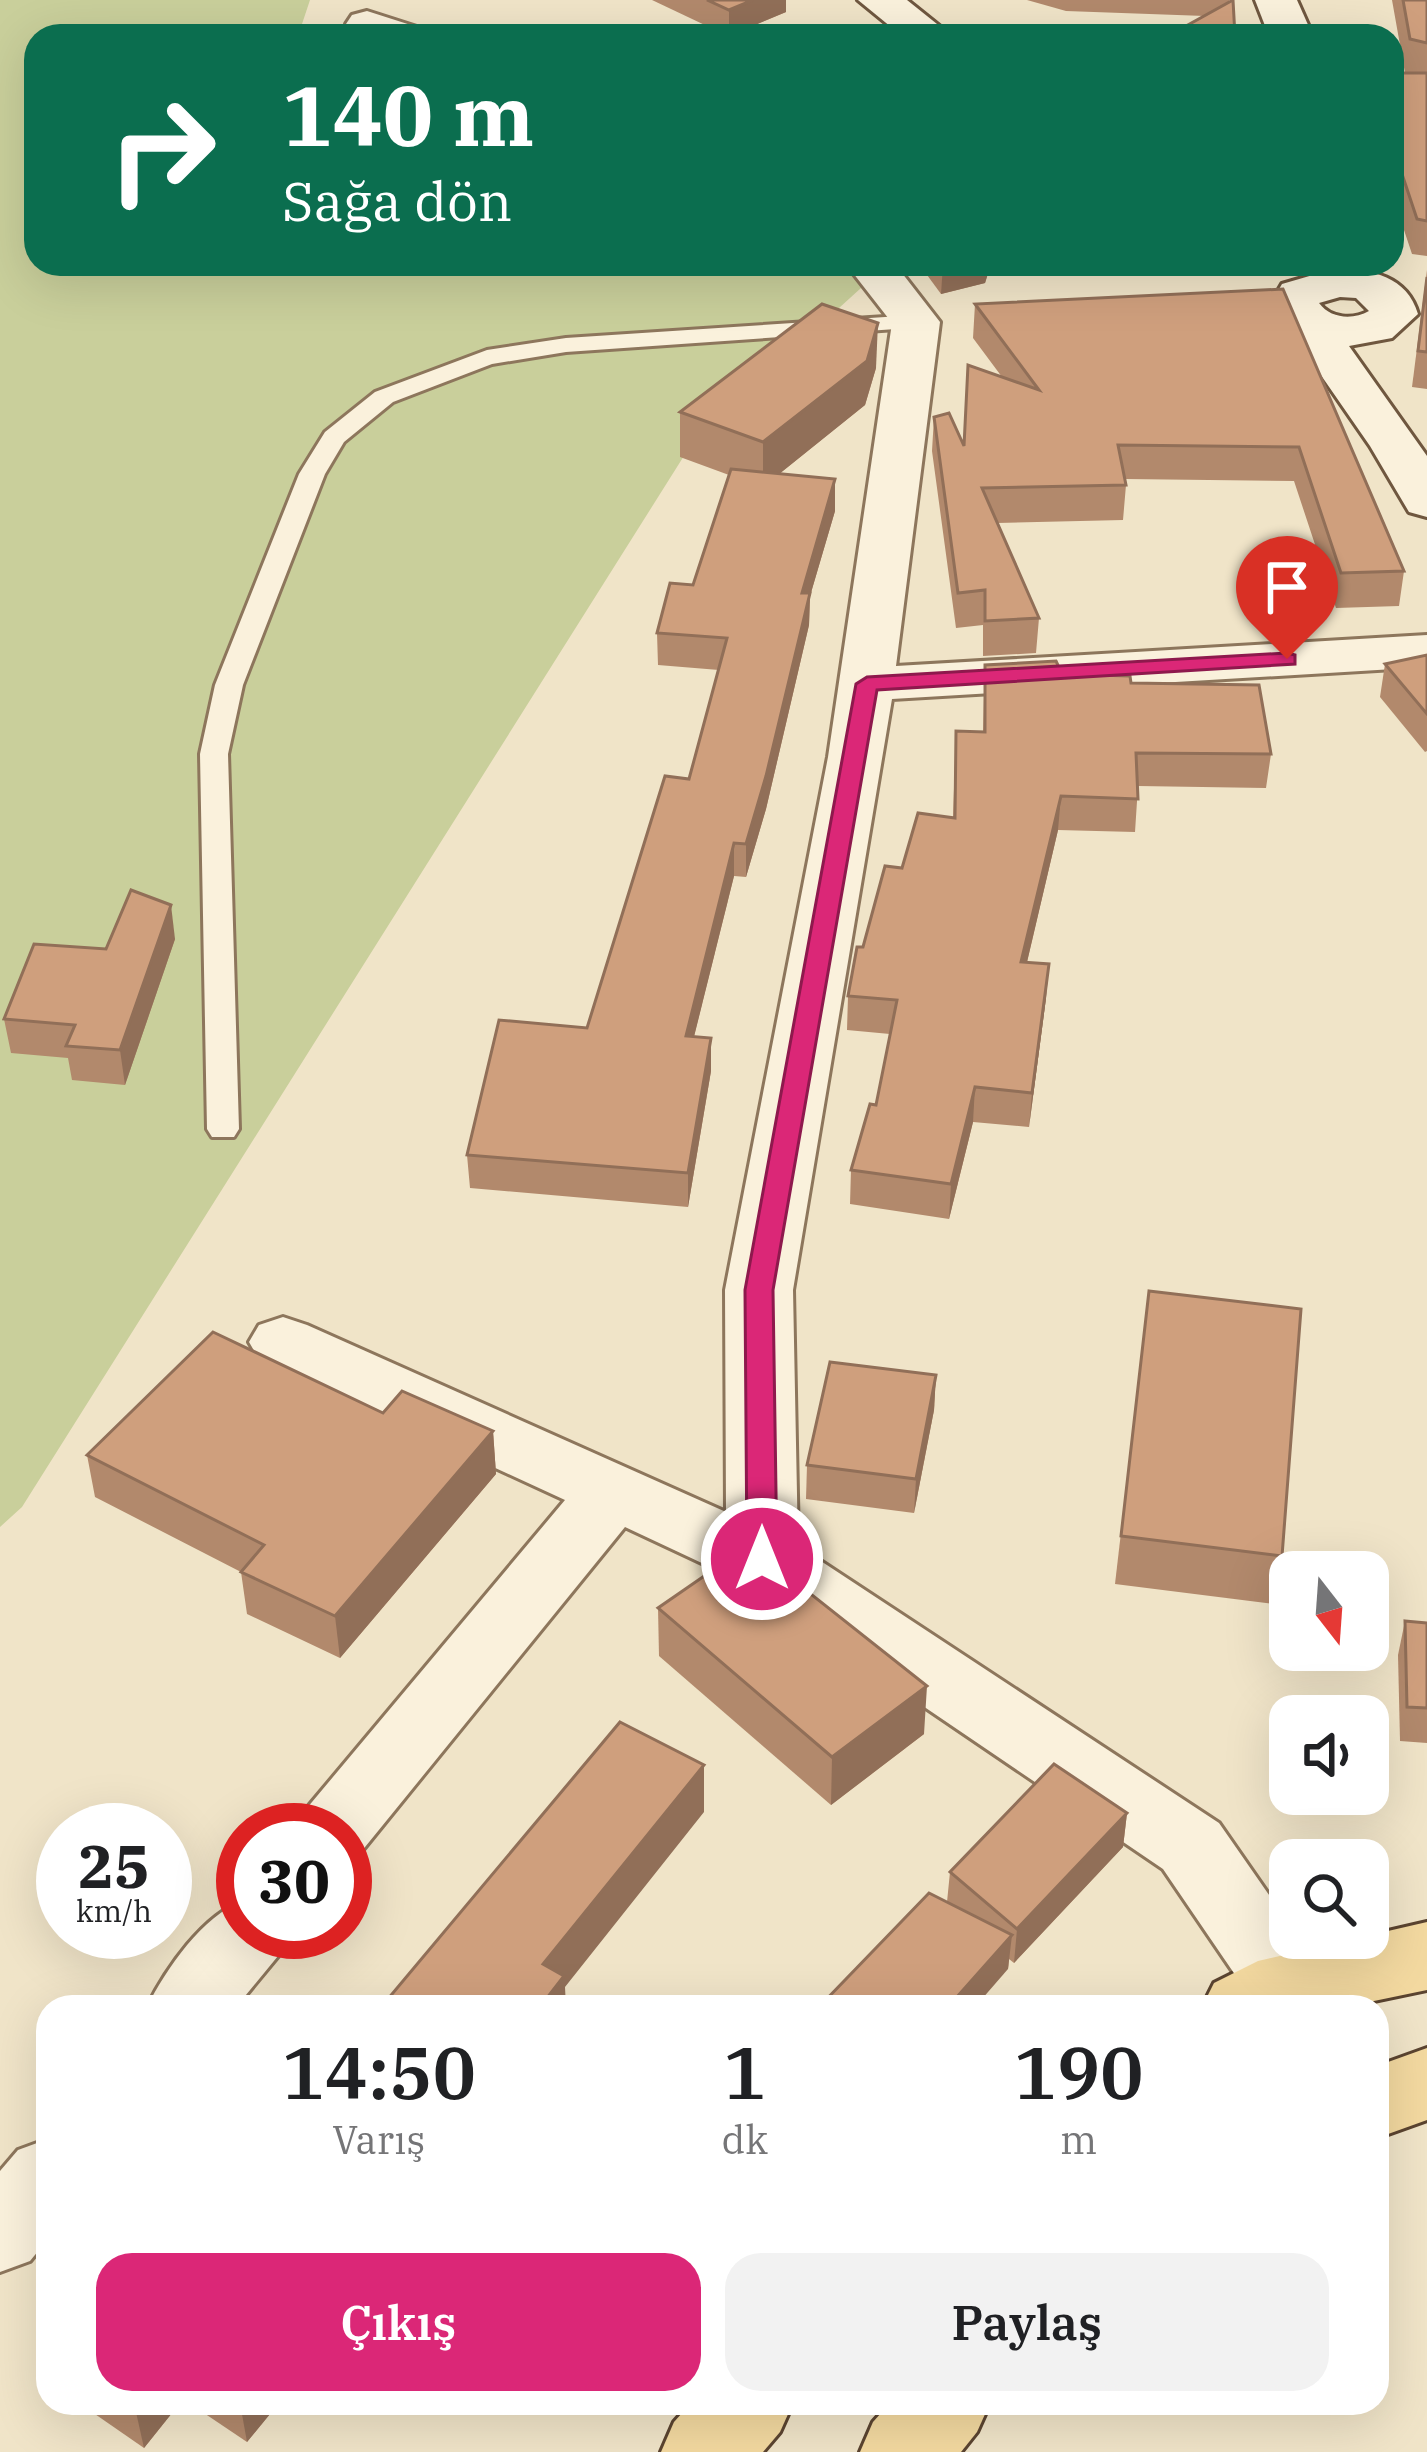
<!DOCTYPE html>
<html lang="tr">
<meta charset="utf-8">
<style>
body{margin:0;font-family:"IBM Plex Serif",serif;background:#f2f2f2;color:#202124;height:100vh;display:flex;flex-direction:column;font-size:45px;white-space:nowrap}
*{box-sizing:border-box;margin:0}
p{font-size:39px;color:#757577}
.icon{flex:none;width:66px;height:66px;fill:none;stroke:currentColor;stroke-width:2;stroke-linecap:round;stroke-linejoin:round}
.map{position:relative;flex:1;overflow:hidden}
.sheet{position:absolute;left:36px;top:1995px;width:1353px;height:420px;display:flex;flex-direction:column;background:#fff;border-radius:36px;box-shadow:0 12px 48px #0002}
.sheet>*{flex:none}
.banner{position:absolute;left:24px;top:24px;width:1380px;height:252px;border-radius:36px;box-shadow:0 12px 48px #0002;background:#0b6e4f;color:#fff;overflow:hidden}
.needle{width:78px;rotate:163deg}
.controls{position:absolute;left:1269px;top:1551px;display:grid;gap:24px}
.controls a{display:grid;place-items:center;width:120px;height:120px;border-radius:24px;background:#fff;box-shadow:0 12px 48px #0002;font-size:60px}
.speed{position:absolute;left:36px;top:1803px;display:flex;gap:24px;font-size:60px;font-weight:700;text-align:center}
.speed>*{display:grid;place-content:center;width:156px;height:156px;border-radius:50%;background:#fff;box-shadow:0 12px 48px #0002;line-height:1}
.speed small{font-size:30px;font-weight:400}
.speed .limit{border:18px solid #d22;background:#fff;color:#111}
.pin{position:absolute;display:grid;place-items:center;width:102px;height:102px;color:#fff;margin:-123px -51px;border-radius:50% 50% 50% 0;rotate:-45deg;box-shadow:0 0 12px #0007}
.pin .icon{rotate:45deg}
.me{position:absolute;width:132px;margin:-66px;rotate:0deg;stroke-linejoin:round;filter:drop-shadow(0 0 9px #0008)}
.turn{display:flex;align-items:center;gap:42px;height:252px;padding:0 60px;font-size:54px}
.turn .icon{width:156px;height:156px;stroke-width:2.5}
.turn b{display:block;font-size:84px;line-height:102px}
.eta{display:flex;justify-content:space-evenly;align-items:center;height:204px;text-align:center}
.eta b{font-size:72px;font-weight:600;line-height:84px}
.action{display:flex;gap:24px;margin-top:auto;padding:24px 60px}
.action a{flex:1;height:138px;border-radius:36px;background:#db2777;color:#fff;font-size:48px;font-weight:600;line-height:138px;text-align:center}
.action a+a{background:#f2f2f2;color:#202124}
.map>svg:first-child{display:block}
.green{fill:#c9cf9b}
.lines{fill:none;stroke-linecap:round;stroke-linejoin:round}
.lane-casing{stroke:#8d765c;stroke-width:6}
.street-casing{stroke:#8d765c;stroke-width:6}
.secondary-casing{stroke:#6f573f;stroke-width:6}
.primary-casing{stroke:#5b4430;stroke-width:6}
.lane{fill:#faf1dc;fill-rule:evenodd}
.street{fill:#faf1dc;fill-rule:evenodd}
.secondary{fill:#faf1dc;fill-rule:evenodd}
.primary{fill:#f3d9a0;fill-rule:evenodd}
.wall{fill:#b2896c}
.shaded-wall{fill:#916f58}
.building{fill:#cf9f7d;stroke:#916f58;stroke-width:3}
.route{fill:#db2777;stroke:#8e194d;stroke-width:3}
</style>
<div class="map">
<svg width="1427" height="2452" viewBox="0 0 1427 2452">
<rect width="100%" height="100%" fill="#f0e4c8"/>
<polygon class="green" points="0,0 310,0 298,36 36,36 36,264 839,264 872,278 694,440 22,1507 0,1527"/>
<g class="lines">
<defs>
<polygon id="lane" points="916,315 925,317 925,327 566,352 492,364 393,402 344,442 325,474 243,685 228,754 239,1129 234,1137 212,1137 207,1129 200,754 215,685 299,474 325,432 375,392 487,350 566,338"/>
<g id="street">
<polygon points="367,11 417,27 424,36 352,33 346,24 352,15"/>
<polygon points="846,264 895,264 940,322 896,666 1427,635 1427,667 892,699 793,1290 798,1546 1219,1823 1290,1925 1290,1938 1299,1938 1327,1985 1317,2007 1257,2007 1163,1869 736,1579 625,1527 361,1852 345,1858 345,1830 295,1830 307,1808 565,1500 259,1359 249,1342 259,1325 283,1317 307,1325 726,1512 725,1290 828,757 892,323"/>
<path d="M243,1901V1932H290L278,1956L236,2007H147C166,1969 203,1915 243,1901Z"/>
<polygon points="48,2139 48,2239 30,2261 0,2272 0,2171 18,2150"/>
</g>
<g id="secondary">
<polygon points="858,0 907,0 952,36 902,36"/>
<polygon points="1255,0 1297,0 1313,36 1269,36"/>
<path d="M1337,268C1372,270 1407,276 1418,314L1392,338L1349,346L1427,456V517L1409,512L1370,446L1271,303L1282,284ZM1340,297L1356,298L1369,311C1353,320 1331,319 1319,303Z"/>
</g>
<g id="primary">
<polygon points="1427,1922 1427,1990 1345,2007 1202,2007 1214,1983 1258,1961"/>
<polygon points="1427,2048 1427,2120 1377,2138 1377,2066"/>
<polygon points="691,2403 793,2403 780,2432 763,2452 661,2452 674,2422"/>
<polygon points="890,2403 990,2403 977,2432 961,2452 860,2452 873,2422"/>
</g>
</defs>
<use href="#lane" class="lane-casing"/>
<use href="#street" class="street-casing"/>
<use href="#secondary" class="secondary-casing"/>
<use href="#primary" class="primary-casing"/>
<use href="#lane" class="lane"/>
<use href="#street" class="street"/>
<use href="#secondary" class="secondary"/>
<use href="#primary" class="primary"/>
</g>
<g class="wall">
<polygon points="652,0 786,0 786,12 728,36"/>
<polygon points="1027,0 1229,0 1229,2 1205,16 1066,11"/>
<polygon points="1392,0 1427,0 1427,256 1412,254 1392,194 1392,73 1405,73"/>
<polygon points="919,264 991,264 985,283 941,294"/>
<polygon points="1427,270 1427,389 1412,387"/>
<polygon points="1283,289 1404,571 1399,606 1336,608 1294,481 1125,479 1126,485 1123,520 997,523 1039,618 1036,653 983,656 983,625 956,628 932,451 934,417 963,445 1002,377 973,338 975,304"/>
<polygon points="876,368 865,405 779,474 835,479 835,511 810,596 809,625 766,809 746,877 734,876 694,1036 711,1071 688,1207 470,1188 467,1155 587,1028 689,779 719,670 658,665 657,633 693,585 729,475 680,457 680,412"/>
<polygon points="1427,655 1427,751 1425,752 1380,697 1385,664"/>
<polygon points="985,665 1131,683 1271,754 1266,788 1138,786 1135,832 1058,830 1027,962 1046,998 1029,1127 973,1122 949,1219 850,1204 851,1170 876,1105 890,1034 847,1030 848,996 863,947 902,868 953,818 956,731 983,732"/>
<polygon points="175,939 125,1085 72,1080 68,1058 11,1053 4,1019 106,949"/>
<polygon points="1149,1291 1282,1556 1274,1604 1115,1584"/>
<polygon points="936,1375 934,1410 914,1513 806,1499 807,1465"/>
<polygon points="383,1413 493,1431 496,1474 340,1658 247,1614 241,1572 95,1497 87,1455"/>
<polygon points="658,1608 924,1734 831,1805 659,1656"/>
<polygon points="1405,1621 1427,1623 1427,1743 1400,1741 1398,1655"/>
<polygon points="1127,1813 1123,1847 1014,1963 1009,1959 1008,1969 947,1902 950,1872"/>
<polygon points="89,2403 180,2403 144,2448 92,2412"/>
<polygon points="189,2403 279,2403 247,2442"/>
</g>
<g class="shaded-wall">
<polygon points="753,0 786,0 786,12 729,36 729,10"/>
<polygon points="948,264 991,264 985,283 941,294 943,265"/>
<polygon points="878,323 876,368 865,405 763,487 763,442"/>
<polygon points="835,479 835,511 810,596 809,625 766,809 746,877 746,844 802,593"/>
<polygon points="1061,796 1058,830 1019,996 1021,962"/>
<polygon points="734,843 734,876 686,1069 686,1036"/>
<polygon points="171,905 175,939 125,1085 120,1050"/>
<polygon points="1049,964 1046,998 1029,1127 1032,1093"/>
<polygon points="711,1038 711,1071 688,1207 688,1173"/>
<polygon points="975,1087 973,1122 949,1219 951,1184"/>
<polygon points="936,1375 934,1410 914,1513 916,1479"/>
<polygon points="493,1431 496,1474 340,1658 335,1616"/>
<polygon points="927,1686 924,1734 831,1805 832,1757"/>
<polygon points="704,1765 704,1812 565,1987 566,2007 540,2007 543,1964"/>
<polygon points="1127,1813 1123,1847 1014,1963 1017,1929"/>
<polygon points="1012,1935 1008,1969 975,2007 948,2007"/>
<polygon points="134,2403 180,2403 144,2448"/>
<polygon points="240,2403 279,2403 247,2442"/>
</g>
<g class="building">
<polygon points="707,0 753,0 729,10"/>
<polygon points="1233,0 1235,36 1168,36"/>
<polygon points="1403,0 1427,0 1427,43 1410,39"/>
<polygon points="1392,73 1427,73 1427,221 1417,219 1392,144"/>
<polygon points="1427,277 1427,352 1418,351"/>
<polygon points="1283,289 1404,571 1341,573 1299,447 1118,445 1126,485 982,488 1039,618 985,621 985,590 958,593 934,417 949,413 964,446 968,365 1039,390 975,304"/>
<polygon points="822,304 878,323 867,361 763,442 680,412"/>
<polygon points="731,469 835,479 802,593 810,593 766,776 746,844 734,843 686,1036 711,1038 688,1173 467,1155 499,1020 587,1028 665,776 689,779 727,638 657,633 670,583 693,585"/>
<polygon points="1427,655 1427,714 1385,664"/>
<polygon points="1056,661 1062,674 1130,676 1131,683 1259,685 1271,754 1136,753 1138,799 1061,796 1021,962 1049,964 1032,1093 975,1087 951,1184 851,1170 870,1104 876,1105 897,1000 848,996 857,947 863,947 885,866 902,868 918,813 955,818 956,731 985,732 985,665"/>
<polygon points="131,890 171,905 120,1050 66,1046 75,1025 4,1019 34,944 106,949"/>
<polygon points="1149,1291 1301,1309 1282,1556 1121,1536"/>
<polygon points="213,1332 383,1413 402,1391 493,1431 335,1616 241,1572 264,1545 87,1455"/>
<polygon points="830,1362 936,1375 916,1479 807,1465"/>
<polygon points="749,1545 927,1686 832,1757 658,1608"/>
<polygon points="1405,1621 1427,1623 1427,1708 1407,1707"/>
<polygon points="620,1722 704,1765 543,1964 564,1976 540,2007 382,2006"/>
<polygon points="1054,1764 1127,1813 1017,1929 950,1872"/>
<polygon points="929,1893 1012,1935 948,2007 819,2007"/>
</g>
<polygon class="route" points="1287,653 1295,655 1295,664 877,690 773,1290 777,1559 772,1567 751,1567 747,1559 745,1290 856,684 867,677"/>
</svg>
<div class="controls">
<a><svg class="needle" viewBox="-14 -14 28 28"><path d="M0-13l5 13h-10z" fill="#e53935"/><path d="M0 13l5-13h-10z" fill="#757577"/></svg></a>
<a><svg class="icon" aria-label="sound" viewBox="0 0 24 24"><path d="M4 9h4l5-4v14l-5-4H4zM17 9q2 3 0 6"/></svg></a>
<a><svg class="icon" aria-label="search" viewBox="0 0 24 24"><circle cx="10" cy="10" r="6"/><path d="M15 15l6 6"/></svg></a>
</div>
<div class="speed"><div>25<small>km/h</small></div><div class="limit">30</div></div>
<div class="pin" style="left:1287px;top:659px;background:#d93025"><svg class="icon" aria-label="arrive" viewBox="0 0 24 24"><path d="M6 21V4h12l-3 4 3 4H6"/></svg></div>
<svg class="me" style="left:762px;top:1559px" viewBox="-20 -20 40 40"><circle r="17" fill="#db2777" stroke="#fff" stroke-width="3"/><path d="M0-11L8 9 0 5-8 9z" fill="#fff"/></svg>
<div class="banner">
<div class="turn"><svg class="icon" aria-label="right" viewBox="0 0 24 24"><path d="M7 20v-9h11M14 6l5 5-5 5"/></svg><div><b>140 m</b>Sağa dön</div></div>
</div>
<section class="sheet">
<div class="eta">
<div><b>14:50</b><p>Varış</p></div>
<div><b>1</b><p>dk</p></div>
<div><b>190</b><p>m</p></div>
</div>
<div class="action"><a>Çıkış</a><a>Paylaş</a></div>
</section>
</div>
